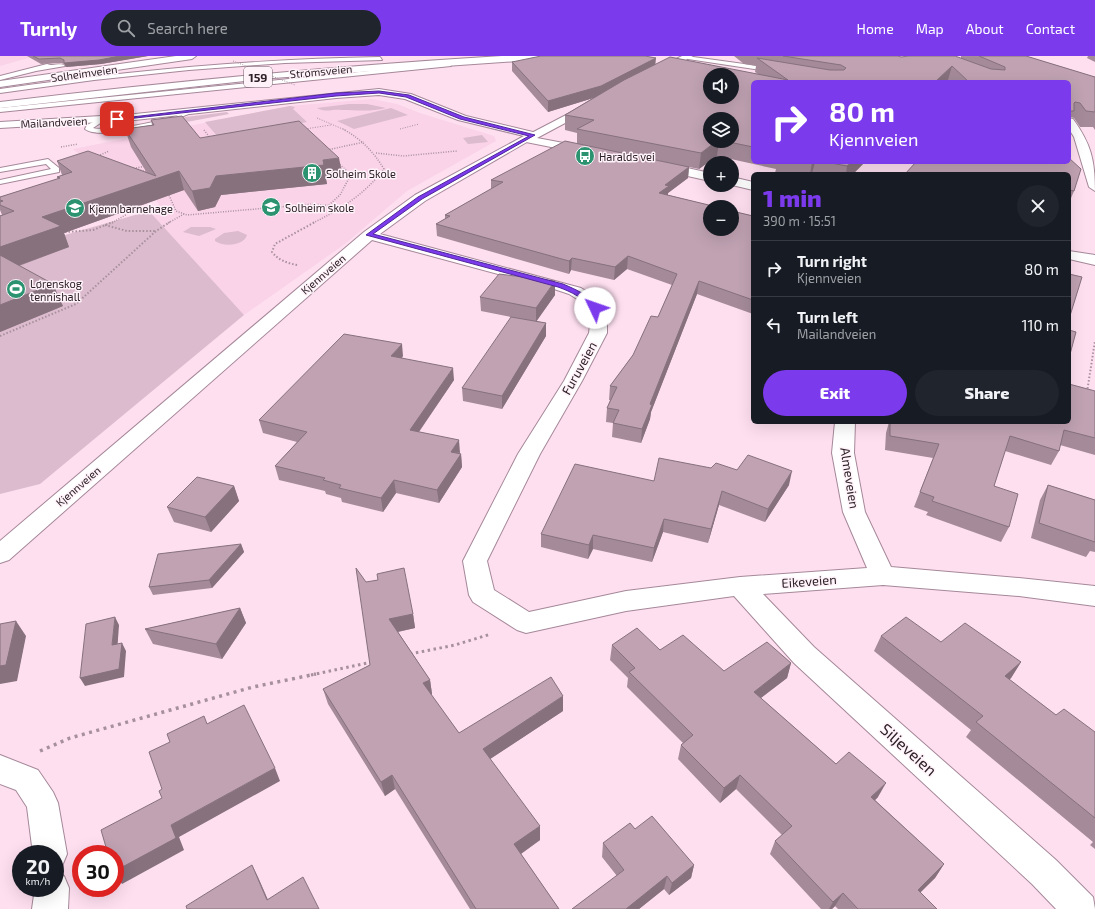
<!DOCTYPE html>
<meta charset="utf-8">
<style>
body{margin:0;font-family:"Exo 2",sans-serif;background:#20242c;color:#f1f3f6;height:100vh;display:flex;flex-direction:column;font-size:15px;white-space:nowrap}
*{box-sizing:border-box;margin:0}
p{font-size:13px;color:#9ea1a6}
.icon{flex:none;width:22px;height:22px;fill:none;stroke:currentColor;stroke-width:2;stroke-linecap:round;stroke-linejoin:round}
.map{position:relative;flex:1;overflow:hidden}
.sheet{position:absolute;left:751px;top:116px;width:320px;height:252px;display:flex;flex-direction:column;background:#171b24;border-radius:6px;box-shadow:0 4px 16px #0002}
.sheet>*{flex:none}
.hud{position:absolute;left:751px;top:24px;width:320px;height:84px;border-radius:6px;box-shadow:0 4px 16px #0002;background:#7c3aed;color:#fff;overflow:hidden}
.buttons{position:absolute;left:703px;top:12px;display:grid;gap:8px}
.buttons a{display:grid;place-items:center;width:36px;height:36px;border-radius:50%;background:#171b24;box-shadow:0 4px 16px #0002;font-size:20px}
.speed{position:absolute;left:12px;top:789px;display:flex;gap:8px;font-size:20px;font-weight:700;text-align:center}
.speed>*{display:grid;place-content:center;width:52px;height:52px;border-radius:50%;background:#171b24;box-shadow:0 4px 16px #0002;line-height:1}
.speed small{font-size:10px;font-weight:400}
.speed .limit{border:6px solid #d22;background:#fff;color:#111}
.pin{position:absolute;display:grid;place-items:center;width:34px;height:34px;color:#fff;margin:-17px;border-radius:8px;box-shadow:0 2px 6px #0006}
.me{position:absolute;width:44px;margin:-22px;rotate:312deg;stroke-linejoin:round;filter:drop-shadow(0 0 3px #0008)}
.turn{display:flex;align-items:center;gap:14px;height:84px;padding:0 12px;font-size:18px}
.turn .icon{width:52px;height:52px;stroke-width:2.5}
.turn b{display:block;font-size:28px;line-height:34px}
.round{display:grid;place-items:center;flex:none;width:42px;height:42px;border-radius:21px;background:#20242c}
.headline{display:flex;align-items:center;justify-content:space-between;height:68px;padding:0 12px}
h1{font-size:24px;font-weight:800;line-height:30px;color:#7c3aed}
.action{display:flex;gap:8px;margin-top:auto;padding:8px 12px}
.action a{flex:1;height:46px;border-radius:24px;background:#7c3aed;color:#fff;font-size:16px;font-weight:800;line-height:46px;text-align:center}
.action a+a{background:#20242c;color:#f1f3f6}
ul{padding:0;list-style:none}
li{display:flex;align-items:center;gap:12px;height:56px;padding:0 12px;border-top:1px solid #363941}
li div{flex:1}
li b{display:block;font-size:15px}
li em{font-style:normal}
header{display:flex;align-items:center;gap:24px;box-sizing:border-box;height:56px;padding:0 20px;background:#7c3aed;color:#fff}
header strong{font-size:19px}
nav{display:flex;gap:22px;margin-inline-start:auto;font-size:14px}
.search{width:280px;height:36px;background:#20242c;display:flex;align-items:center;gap:10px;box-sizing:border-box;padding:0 14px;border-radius:22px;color:#9ea1a6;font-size:15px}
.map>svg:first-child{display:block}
.built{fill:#fad3e9}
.green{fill:#dbbbcd}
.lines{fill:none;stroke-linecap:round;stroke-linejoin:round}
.service-casing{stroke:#a58899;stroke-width:2}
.minor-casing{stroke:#a58899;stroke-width:2}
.tertiary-casing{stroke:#a58899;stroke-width:2}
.secondary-casing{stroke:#a58899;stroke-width:2}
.motorway-casing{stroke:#a58899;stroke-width:2}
.path-far4{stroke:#a7909d;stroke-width:1;stroke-dasharray:1 1.5;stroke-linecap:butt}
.path-far3{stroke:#a7909d;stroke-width:1.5;stroke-dasharray:1 1.5;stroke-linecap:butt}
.path-far2{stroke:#a7909d;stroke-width:2;stroke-dasharray:1.5 2;stroke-linecap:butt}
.path-far1{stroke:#a7909d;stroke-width:3;stroke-dasharray:2.5 3.5;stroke-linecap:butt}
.path{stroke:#a7909d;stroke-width:3.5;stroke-dasharray:3 4.5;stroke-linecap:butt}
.service{fill:#fff;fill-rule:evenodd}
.minor{fill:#fff;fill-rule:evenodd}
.tertiary{fill:#fff;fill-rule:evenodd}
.secondary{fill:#fff;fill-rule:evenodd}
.motorway{fill:#fff;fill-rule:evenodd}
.path-bridge{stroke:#a7909d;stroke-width:1;stroke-dasharray:1 1.5;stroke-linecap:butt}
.wall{fill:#a58b9a;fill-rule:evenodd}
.shaded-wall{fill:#86717d}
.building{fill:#c0a2b3;stroke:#86717d;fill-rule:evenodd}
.route{fill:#7c3aed;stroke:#51269a}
.labels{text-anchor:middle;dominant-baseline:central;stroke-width:3;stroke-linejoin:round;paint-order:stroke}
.far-street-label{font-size:11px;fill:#2e2229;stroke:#fff2f9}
.far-poi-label{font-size:11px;fill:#2e2229;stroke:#fff2f9;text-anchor:start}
.shield{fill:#fff2f9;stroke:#6d6067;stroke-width:1}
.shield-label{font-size:12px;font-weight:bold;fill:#2e2229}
.street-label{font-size:13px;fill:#2e2229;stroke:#fff2f9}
.near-street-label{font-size:16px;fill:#2e2229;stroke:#fff2f9}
</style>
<header>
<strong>Turnly</strong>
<div class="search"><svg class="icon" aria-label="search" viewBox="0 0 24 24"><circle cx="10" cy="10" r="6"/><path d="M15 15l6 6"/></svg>Search here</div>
<nav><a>Home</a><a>Map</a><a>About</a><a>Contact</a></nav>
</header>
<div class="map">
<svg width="1095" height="853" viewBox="0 0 1095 853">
<rect width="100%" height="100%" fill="#fedff0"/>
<g class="built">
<polygon points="0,0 35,0 0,10"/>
<polygon points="372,43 397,48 420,57 494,80 496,85 407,135 345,188 244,259 149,155 159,148 146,131 92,109 73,93 290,50"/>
</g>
<g class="green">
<path d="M349,48H367L386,52C370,56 357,54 342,54C332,53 326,57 317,52Z"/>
<polygon points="290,50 295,51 293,53 307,66 218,81 205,66"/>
<polygon points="391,52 408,59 354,73 337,65"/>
<polygon points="227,56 229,58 176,68 185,61"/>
<polygon points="482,79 488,86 468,88 463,82"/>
<polygon points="149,155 244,259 40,428 0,438 0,186 23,191"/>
<polygon points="191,171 210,171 216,173 199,180 183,176"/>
<path d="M238,175L247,179C244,190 223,191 215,185V183L224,177Z"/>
</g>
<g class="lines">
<defs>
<g id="service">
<polygon points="686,0 774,12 777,14 774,16 688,3"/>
<path d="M380,1L382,4L285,7L189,14L94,24L0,37V33C126,15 252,3 380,1Z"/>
<polygon points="449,7 451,10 0,56 0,52"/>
<path d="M47,8C53,11 60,6 65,10L36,15L0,24V20Z"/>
<path d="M190,53L193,55L192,56C177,66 100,85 85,73L87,69L103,61L106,63L105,64L93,72C110,76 158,66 176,60C181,58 185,55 190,53Z"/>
<polygon points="48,103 59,112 59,116 0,128 0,124 51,113 46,108 0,116 0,112"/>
</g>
<g id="minor">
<polygon points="379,33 411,38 466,60 537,77 539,79 425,145 380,178 581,232 594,240 603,252 607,262 607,277 582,325 540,398 487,505 494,534 529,556 626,535 740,521 867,512 843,456 832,397 835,366 855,366 854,397 865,456 891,511 1019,522 1095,530 1095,550 1019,540 883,529 763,538 814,591 1056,804 1093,841 1095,853 1056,853 1032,828 794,607 734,540 626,555 526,577 517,574 473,546 469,539 463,505 518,398 564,325 589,277 591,262 582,246 569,238 554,233 372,184 9,504 0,507 0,485 364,176 415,139 524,80 458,64 405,43 379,39 336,42 135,64 0,72 0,66 135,58"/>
<path d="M1069,62L1073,63C1091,88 1095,104 1095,135L1089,131L1074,81L1069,73Z"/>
<polygon points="0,699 38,714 53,736 58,747 67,798 62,810 55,813 55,798 33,798 27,751 16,734 0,728"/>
<polygon points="55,816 64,820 69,832 68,853 32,853 35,832 55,832"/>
</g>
<g id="tertiary">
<polygon points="682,0 693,0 659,18 653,18 651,16"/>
<polygon points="591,46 596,49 595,51 537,82 590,92 592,94 590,96 586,98 526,86 520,83"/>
<polygon points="660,106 710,117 710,125 656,113 654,110 656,107"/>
<polygon points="732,121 753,126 753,134 732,129"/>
<polygon points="1069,195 1095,199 1095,209 1069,203"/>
</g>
<polygon id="secondary" points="176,0 196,0 192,3 0,31 0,25"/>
<path id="motorway" d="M502,0H551L547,3L273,22L0,52V46C167,26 334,10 502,0Z"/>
</defs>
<use href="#service" class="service-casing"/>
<use href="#minor" class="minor-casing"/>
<use href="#tertiary" class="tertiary-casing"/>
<use href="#secondary" class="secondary-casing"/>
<use href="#motorway" class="motorway-casing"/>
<g class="path-far4">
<polyline points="317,62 345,74"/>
<polyline points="305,73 331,69"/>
<polyline points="400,73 419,68"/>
</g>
<g class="path-far3">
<polyline points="204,74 211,83"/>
<polyline points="61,91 78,88"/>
<polyline points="327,94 364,86"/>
<polyline points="376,97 403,100 457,95"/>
<polyline points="98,100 109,95"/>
<polyline points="133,112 148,116"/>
<polyline points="136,112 146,110"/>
<polyline points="168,137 176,155 187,159 313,148 344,151"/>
<polyline points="329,149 340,139 349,122 347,115 339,108"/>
<polyline points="0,160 5,158"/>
<polyline points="112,167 127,158 133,151"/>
<polyline points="168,167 184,158"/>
<path d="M313,167C341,153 365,138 384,113C373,95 361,83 343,73"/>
</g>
<g class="path-far2">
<polyline points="105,169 127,175 155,175"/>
<polyline points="65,176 93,174 113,166"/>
<path d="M297,209C287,207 278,204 272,196L275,188L315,166"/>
<polyline points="0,280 76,248 156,175 170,166"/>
<polyline points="1087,336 1095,285"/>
</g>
<g class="path-far1">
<polyline points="410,598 455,589 491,578"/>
<polyline points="311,619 372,606"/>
</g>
<polyline class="path" points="40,695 70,682 253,631 316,618"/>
<use href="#service" class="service"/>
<use href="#minor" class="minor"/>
<use href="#tertiary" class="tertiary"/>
<use href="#secondary" class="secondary"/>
<use href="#motorway" class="motorway"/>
<polyline class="path-bridge" points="233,5 295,29"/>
</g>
<g class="wall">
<polygon points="27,0 148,0 101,8 66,11 64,8 61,7 41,8"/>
<path d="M734,0H898L901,1L961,2V0H1026L1095,21V74L1093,71H1080L1074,62L1071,61L1069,67V26H950L948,24L945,26H753V106H865L853,118H782L775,117L776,113L717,100L699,113L689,111L688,122L668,137V139L753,160V258L697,238L651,356L650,363L641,387L612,381L613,367L606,366L607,352L610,344H609L610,330L633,299L658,261L672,229L627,213L614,224L571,214L569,218L437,180L436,168L445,163V159L491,133V124L577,87V77L565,74V59L593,42L548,56L512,15V6L656,8L758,18L755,16L756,10L744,8ZM732,63V85H710Z"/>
<polygon points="1088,0 1095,0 1095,6 1087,2"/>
<polygon points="151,64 200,82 343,121 326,123 327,128 221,139 215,151 198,155 184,134 64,177 69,191 19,210 63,250 0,276 2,159 0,154 0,141 58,123 57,121 62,119 57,105 147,117 131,91 125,73 152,69"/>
<polygon points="1069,118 1074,135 1069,147"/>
<polygon points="555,239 536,265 546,267 546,280 502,353 463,345 462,332 531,265 481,255 480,241"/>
<polygon points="403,300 402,302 454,324 419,376 461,398 462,411 439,447 396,437 383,456 342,446 341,442 326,438 325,435 279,424 275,410 297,386 263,377 259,364"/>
<polygon points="1095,335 1095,399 1060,389 1059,395 1051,409 1005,395 994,430 1009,471 1001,486 926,459 928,456 914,451 933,402 885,394 886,377 889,366 1069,366"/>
<polygon points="711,412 737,414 789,429 765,466 719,449 708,487 663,476 652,506 593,493 588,503 541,491 541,478 654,425"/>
<polygon points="1048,429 1095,444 1095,496 1090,495 1086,501 1031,482 1040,444"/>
<polygon points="234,430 239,445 211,476 174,466 167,451"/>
<polygon points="241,488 244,496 212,532 153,539 149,531"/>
<polygon points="366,526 413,558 415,572 398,576 430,624 432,638 431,639 459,677 563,655 490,703 540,784 521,798 559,853 470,853 395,733 385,740 328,648 323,633 370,609"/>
<polygon points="240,552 246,567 222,603 153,588 145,573"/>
<polygon points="881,580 941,586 1021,606 1011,622 1009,624 1056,659 1095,676 1095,793 1090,789 1093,786 966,681 971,674 874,595"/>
<polygon points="612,589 660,594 724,615 791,607 787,622 761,642 836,708 878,741 875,744 944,808 935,822 920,836 937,853 838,853 835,850 832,853 821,853 770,798 775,785 782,779 736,733 720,747 678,703 681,689 683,687 627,631 628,622 610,604"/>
<polygon points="635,773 694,809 691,822 669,839 664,833 639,853 572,853 617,820 602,801 603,787"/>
</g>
<g class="shaded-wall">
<polygon points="120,0 148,0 101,8 66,11 64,7"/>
<polygon points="656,2 655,12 600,40 548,56 548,45"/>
<polygon points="952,10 948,24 945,26 935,26"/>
<polygon points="717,85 719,85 717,100 699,113 701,97"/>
<polygon points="339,102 343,121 326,123 327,128 221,139 215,151 198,155 192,135 216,120 323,104"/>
<polygon points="813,106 815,106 812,118 810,118 812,107"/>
<polygon points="852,106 865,106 853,118 846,118 847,110"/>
<polygon points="689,111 688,122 668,137 668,142 659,137 665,129"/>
<polygon points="179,115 184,134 64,177 69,191 1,216 0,214 0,191 42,161"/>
<polygon points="628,200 627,213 614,224 615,211"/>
<polygon points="572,202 571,214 569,218 569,205"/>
<polygon points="555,225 555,239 536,266 536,252"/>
<polygon points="699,225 697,238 651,356 650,363 641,387 642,373 650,348"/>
<polygon points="53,228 63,250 0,276 0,249"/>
<polygon points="546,267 546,280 502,353 502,340"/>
<polygon points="402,288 403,300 393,312 391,300"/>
<polygon points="453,312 454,324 411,387 410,374"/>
<polygon points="459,384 460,397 451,396"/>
<polygon points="461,398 462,411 439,447 437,434"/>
<polygon points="792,415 789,429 765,466 768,453"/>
<polygon points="394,424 396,437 383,456 381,442"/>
<polygon points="234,430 239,445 211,476 205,461"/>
<polygon points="722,435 719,449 708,487 711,473"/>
<polygon points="664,463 663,476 652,506 654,492"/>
<polygon points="593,479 593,493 588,503 589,489"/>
<polygon points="241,488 244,496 212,532 209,524"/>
<polygon points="240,552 246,567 222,603 216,588"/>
<polygon points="413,558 415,572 392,577 389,563"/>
<polygon points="115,561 119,569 117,597 112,589"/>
<polygon points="16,565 26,580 17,625 0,628 0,610"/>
<polygon points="122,587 126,595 124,621 85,630 80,622"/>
<polygon points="1021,606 1011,622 995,636 1005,620"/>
<polygon points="791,607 787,622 749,651 754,636"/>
<polygon points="430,624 432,638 425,642 423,627"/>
<polygon points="563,640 563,655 484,707 483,693"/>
<polygon points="275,712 280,725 179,781 184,794 122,828 115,819 115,815 171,769"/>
<polygon points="392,719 395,733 385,740 381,726"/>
<polygon points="740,719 736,733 720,747 724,732"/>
<polygon points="886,727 878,741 864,755 871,741"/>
<polygon points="540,770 540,784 515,802 514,788"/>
<polygon points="944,808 935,822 909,848 918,834"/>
<polygon points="252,809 258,821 272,853 267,844"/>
<polygon points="694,809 691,822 669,839 672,827"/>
<polygon points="667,820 664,833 639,853 626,853"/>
<polygon points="843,837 835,850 832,853 829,853 833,846"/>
</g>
<g class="building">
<polygon points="33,0 120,0 99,4 64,7 64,4 60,2 39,3"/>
<polygon points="541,0 645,0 656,2 601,30 548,45 512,6"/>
<path d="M783,0H898L901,1L909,0H955L991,13L1005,14V11L979,0H1026L1095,21V56L1086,55L1080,47L1075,46L1074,47V55H1069V26H969L952,10L935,26H753V91L724,85H732V63H710V85H717L701,97L577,73L594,64L565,59L624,24L670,1L788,24L757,2L830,14H844L846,12L841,9ZM710,19H732V41H710Z"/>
<polygon points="182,60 200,82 299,65 339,102 323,104 324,109 216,120 210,132 192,135 179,115 42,161 61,170 0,191 0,160 14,155 0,149 0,146 3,145 0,144 0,141 60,122 57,121 72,116 57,105 88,95 156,120 125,73 154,69 151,64"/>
<polygon points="565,85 689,111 665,129 669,130 659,137 717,151 710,151 710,173 732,173 732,155 753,160 753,244 699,225 650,348 652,349 642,373 613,367 619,354 607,352 617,331 610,330 633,299 651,260 658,261 677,218 628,200 615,211 572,202 569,205 436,168 450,160 445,159 503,126 491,124"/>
<polygon points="1069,102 1081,113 1074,135 1069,134 1069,118 905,118 916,106 1069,106"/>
<polygon points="826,106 852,106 847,110"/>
<polygon points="0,199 53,228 0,249"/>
<polygon points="499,218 555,225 536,252 480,241"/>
<polygon points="1069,218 1082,221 1069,263"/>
<polygon points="511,261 546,267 502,340 462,332"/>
<polygon points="1069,274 1076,276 1069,302"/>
<polygon points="344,278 402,288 391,300 453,312 410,374 459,384 451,396 461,398 437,434 394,424 381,442 339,432 341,429 323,424 325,422 275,410 307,376 259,364"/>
<polygon points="1069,328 1095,335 1095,382 1064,374 1059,395 1010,380 994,430 1018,438 1009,471 932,445 934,441 920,436 939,388 890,380 890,366 1069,366"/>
<polygon points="748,399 792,415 768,453 722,435 711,473 664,463 654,492 593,479 589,489 541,478 575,408 654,425 659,402 711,412 716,407 737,414"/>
<polygon points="197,421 234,430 205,461 167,451"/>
<polygon points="1048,429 1095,444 1095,486 1039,467"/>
<polygon points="241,488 209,524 149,531 158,498"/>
<polygon points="356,512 366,526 378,524 377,518 404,512 413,558 389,563 430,624 423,627 459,677 551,621 563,640 483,693 540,770 514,788 559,853 476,853 392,719 381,726 323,633 370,609"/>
<polygon points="240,552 216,588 145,573"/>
<polygon points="115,561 112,589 122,587 119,613 80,622 86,568"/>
<polygon points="906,561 941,586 965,567 1021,606 1005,620 1056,659 1064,653 1095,676 1095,762 976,666 983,660 881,580"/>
<polygon points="16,565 6,609 0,610 0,568"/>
<polygon points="637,572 660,594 683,579 724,615 767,586 791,607 754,636 836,708 849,696 886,727 871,741 944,808 918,834 937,853 858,853 843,837 833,846 775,785 792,770 740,719 724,732 681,689 693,679 629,616 635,612 612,589"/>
<polygon points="244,649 275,712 171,769 176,782 115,815 115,798 108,798 101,774 162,742 159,735 162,733 149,696 170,686 167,678 204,660 207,668"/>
<polygon points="652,760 694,809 672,827 667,820 626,853 572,853 624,814 603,787 630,767 635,773"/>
<polygon points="252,809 267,844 303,821 319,853 187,853 186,850"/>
</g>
<path class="route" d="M379,35L409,39L464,61L535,79L422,143L373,178L563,228C577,234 589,239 599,252L598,253H593C583,242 572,236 558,231L366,179L418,141L529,80L460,63L406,41L379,37L336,40L117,64L115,63L336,37Z"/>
<defs>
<symbol id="bus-disc" viewBox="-11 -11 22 22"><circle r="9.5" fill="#2b9370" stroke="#fff2f9"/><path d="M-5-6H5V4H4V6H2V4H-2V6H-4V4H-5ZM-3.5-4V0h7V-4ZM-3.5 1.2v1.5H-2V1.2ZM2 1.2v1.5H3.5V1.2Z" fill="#fff"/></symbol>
<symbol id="building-disc" viewBox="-11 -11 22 22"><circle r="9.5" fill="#2b9370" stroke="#fff2f9"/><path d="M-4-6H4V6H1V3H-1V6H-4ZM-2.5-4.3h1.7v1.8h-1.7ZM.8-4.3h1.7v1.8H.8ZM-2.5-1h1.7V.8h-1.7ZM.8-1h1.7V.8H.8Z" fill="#fff"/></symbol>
<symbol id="school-disc" viewBox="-11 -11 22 22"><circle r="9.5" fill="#2b9370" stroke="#fff2f9"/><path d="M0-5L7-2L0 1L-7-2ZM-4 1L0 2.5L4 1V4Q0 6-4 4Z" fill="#fff"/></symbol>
<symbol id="stadium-disc" viewBox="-11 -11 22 22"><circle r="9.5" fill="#2b9370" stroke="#fff2f9"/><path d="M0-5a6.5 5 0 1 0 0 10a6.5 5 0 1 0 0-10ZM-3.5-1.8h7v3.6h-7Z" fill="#fff"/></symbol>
</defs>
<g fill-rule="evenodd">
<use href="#bus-disc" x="574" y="89" width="22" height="22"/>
<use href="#building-disc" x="301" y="106" width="22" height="22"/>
<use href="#school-disc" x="260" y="140" width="22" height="22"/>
<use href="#school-disc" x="64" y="141" width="22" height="22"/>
<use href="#stadium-disc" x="5" y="222" width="22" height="22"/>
</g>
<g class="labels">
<g class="far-street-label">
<text transform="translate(321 15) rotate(-5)">Strømsveien</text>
<text transform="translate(84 17) rotate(-8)">Solheimveien</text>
<text transform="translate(54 66) rotate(-3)">Mailandveien</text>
<text transform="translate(323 218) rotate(-41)">Kjennveien</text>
<text transform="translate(78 430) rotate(-41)">Kjennveien</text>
</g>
<g class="far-poi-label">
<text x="599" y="100">Haralds vei</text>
<text x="326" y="117">Solheim Skole</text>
<text x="285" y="151">Solheim skole</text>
<text x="89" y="152">Kjenn barnehage</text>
<text x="30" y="227">Lørenskog<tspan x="30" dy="13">tennishall</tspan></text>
</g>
<rect class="shield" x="244" y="11" width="28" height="20" rx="3"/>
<g class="shield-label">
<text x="258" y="21">159</text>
</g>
<g class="street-label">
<text transform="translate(579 312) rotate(-61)">Furuveien</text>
<text transform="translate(850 422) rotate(81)">Almeveien</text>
<text transform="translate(809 525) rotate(-4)">Eikeveien</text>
</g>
<g class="near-street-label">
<text transform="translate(909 693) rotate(42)">Siljeveien</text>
</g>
</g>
</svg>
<div class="buttons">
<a><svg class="icon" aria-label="sound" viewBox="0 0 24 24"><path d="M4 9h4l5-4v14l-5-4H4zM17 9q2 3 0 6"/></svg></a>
<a><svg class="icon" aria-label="layers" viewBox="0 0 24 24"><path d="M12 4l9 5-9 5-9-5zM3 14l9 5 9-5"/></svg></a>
<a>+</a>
<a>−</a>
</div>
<div class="speed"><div>20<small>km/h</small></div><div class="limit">30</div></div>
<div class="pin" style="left:117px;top:63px;background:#d93025"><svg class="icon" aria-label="arrive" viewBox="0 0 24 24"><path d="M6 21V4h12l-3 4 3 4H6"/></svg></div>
<svg class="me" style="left:595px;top:252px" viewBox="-20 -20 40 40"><circle r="19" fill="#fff"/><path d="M0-13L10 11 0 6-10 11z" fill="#7c3aed"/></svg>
<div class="hud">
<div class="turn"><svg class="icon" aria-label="right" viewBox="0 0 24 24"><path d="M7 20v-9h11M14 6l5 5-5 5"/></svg><div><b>80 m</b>Kjennveien</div></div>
</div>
<section class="sheet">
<div class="headline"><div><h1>1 min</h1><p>390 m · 15:51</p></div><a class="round"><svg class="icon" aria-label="close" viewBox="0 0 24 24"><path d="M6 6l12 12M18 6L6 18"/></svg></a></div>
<ul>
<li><svg class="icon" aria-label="right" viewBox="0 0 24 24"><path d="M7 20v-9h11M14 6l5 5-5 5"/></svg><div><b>Turn right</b><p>Kjennveien</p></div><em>80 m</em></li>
<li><svg class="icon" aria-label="left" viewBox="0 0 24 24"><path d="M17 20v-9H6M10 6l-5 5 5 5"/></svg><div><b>Turn left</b><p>Mailandveien</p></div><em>110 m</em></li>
</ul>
<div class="action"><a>Exit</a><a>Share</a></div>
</section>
</div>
